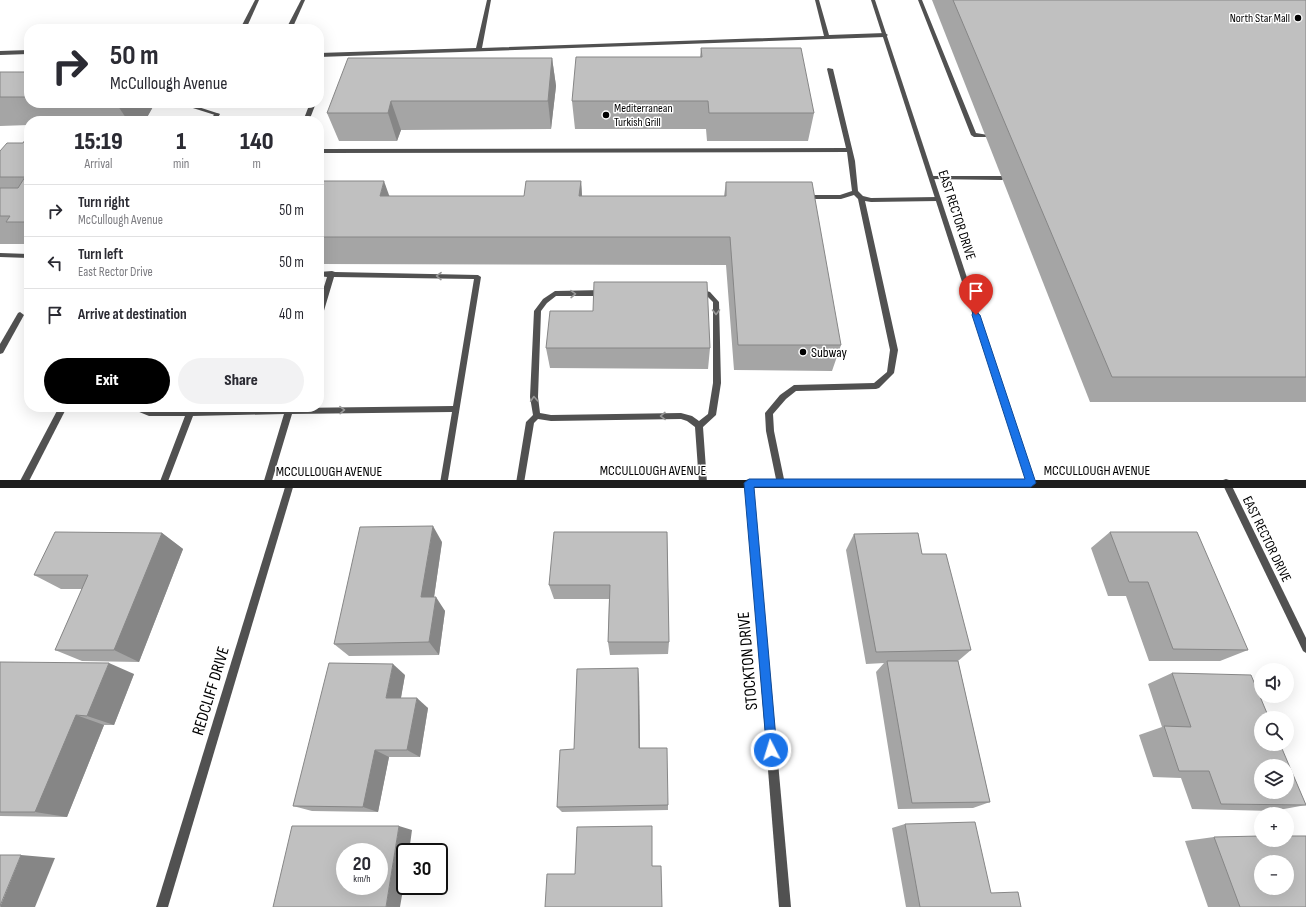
<!DOCTYPE html>
<meta charset="utf-8">
<style>
body{margin:0;font-family:"Sofia Sans Condensed",sans-serif;background:#f2f2f3;color:#2b2b33;height:100vh;display:flex;flex-direction:column;font-size:15px;white-space:nowrap}
*{box-sizing:border-box;margin:0}
p{font-size:13px;color:#7c7c81}
.icon{flex:none;width:22px;height:22px;fill:none;stroke:currentColor;stroke-width:2;stroke-linecap:round;stroke-linejoin:round}
.map{position:relative;flex:1;overflow:hidden}
.drawer{position:absolute;left:24px;top:116px;width:300px;height:296px;display:flex;flex-direction:column;background:#fff;border-radius:16px;box-shadow:0 4px 16px #0002}
.drawer>*{flex:none}
.top-card{position:absolute;left:24px;top:24px;width:300px;height:84px;border-radius:16px;box-shadow:0 4px 16px #0002;background:#fff;color:#2b2b33;overflow:hidden}
.fabs{position:absolute;left:1254px;top:663px;display:grid;gap:8px}
.fabs a{display:grid;place-items:center;width:40px;height:40px;border-radius:50%;background:#fff;box-shadow:0 4px 16px #0002;font-size:20px}
.speed{position:absolute;left:336px;top:843px;display:flex;gap:8px;font-size:20px;font-weight:700;text-align:center}
.speed>*{display:grid;place-content:center;width:52px;height:52px;border-radius:50%;background:#fff;box-shadow:0 4px 16px #0002;line-height:1}
.speed small{font-size:10px;font-weight:400}
.speed .limit{border:2px solid #111;border-radius:6px;background:#fff;color:#111}
.pin{position:absolute;display:grid;place-items:center;width:34px;height:34px;color:#fff;margin:-41px -17px;border-radius:50% 50% 50% 0;rotate:-45deg;box-shadow:0 0 4px #0007}
.pin .icon{rotate:45deg}
.me{position:absolute;width:44px;margin:-22px;rotate:355deg;stroke-linejoin:round;filter:drop-shadow(0 0 3px #0008)}
.turn{display:flex;align-items:center;gap:14px;height:84px;padding:0 20px;font-size:18px}
.turn .icon{width:52px;height:52px;stroke-width:2.5}
.turn b{display:block;font-size:28px;line-height:34px}
.eta{display:flex;justify-content:space-evenly;align-items:center;height:68px;text-align:center}
.eta b{font-size:24px;font-weight:800;line-height:28px}
.button{display:flex;gap:8px;margin-top:auto;padding:8px 20px}
.button a{flex:1;height:46px;border-radius:24px;background:#000;color:#fff;font-size:16px;font-weight:800;line-height:46px;text-align:center}
.button a+a{background:#f2f2f3;color:#2b2b33}
ul{padding:0;list-style:none}
li{display:flex;align-items:center;gap:12px;height:52px;padding:0 20px;border-top:1px solid #e1e1e2}
li div{flex:1}
li b{display:block;font-size:15px}
li em{font-style:normal}
.map>svg:first-child{display:block}
.lines{fill:none;stroke-linecap:round;stroke-linejoin:round}
.service{fill:#515151;fill-rule:evenodd}
.minor{fill:#515151;fill-rule:evenodd}
.tertiary{fill:#515151;fill-rule:evenodd}
.secondary{fill:#1e1e1e;fill-rule:evenodd}
.wall{fill:#a5a5a5}
.shaded-wall{fill:#868686}
.building{fill:#c0c0c0;stroke:#868686;fill-rule:evenodd}
.oneway{stroke:#979797}
.route{fill:#1a73e8;stroke:#114b97}
.poi-dot{fill:#000;stroke:#fff;stroke-width:1.5}
.labels{text-anchor:middle;dominant-baseline:central;stroke-width:3;stroke-linejoin:round;paint-order:stroke}
.far-poi-label{font-size:12px;fill:#000;stroke:#fff;text-anchor:end}
.street-label{font-size:14px;fill:#000;stroke:#fff}
.poi-label{font-size:14px;fill:#000;stroke:#fff;text-anchor:start}
.near-street-label{font-size:17px;fill:#000;stroke:#fff}
</style>
<div class="map">
<svg width="1306" height="907" viewBox="0 0 1306 907">
<rect width="100%" height="100%" fill="#fff"/>
<g class="lines">
<g class="service">
<polygon points="255,0 259,0 246,29 240,29"/>
<polygon points="301,0 305,0 292,29 286,29"/>
<polygon points="487,0 491,0 482,48 824,36 815,0 819,0 829,35 885,33 888,35 885,37 319,57 319,53 476,48"/>
<polygon points="918,0 922,0 976,133 988,135 988,137 974,137 971,135"/>
<polygon points="29,50 29,54 0,55 0,51"/>
<polygon points="828,68 833,69 855,161 858,191 863,196 871,198 938,197 941,199 938,201 871,202 865,201 898,350 894,373 879,388 876,389 796,391 786,399 773,414 774,431 785,484 784,487 781,488 778,487 777,484 766,431 765,413 780,395 794,385 874,383 887,372 890,350 858,199 854,195 841,199 805,199 802,197 805,195 840,195 852,191 847,152 319,153 319,149 846,148 827,69"/>
<polygon points="177,103 186,103 220,114 215,115"/>
<polygon points="310,103 316,103 309,121 303,121"/>
<polygon points="931,176 1002,176 1005,178 1002,180 929,179 929,177"/>
<polygon points="0,253 29,254 29,258 0,257"/>
<polygon points="332,271 335,272 478,275 481,277 447,486 444,487 441,486 440,483 452,412 292,414 271,484 270,487 267,488 264,487 263,484 284,414 193,416 167,484 166,487 163,488 160,487 159,484 185,416 149,416 132,409 131,407 143,407 150,410 286,408 286,407 294,407 294,408 453,406 474,279 334,277 323,314 319,317 319,303 327,277 319,276 319,272"/>
<polygon points="697,288 710,292 719,302 721,383 716,415 703,427 707,483 706,486 703,487 700,486 699,483 695,427 687,421 681,419 551,421 538,419 534,423 524,483 523,486 520,487 517,486 516,483 526,422 533,415 530,397 534,311 543,299 555,291 603,290 606,293 603,296 556,296 547,303 541,311 538,397 540,413 551,415 681,413 692,416 699,421 708,414 713,383 713,302 706,295 695,293 694,291"/>
<polygon points="20,312 24,315 3,353 0,354 0,344 18,313"/>
</g>
<g class="minor">
<polygon points="215,113 220,114 216,121 210,121"/>
<polygon points="59,407 67,407 26,487 23,488 20,487 19,484 20,481"/>
<polygon points="749,479 752,480 753,483 791,907 779,907 745,483 746,480"/>
<polygon points="1226,479 1229,480 1306,638 1306,653 1303,651 1222,483 1223,480"/>
<polygon points="290,480 293,481 294,484 168,907 156,907 286,484 287,481"/>
</g>
<polygon class="tertiary" points="871,0 875,0 1035,483 1034,486 1031,487 1028,486 1027,483"/>
<rect class="secondary" x="0" y="480" width="1306" height="8"/>
</g>
<g class="wall">
<polygon points="932,0 1306,0 1306,402 1090,402"/>
<polygon points="701,48 814,113 808,141 707,141 706,129 575,129 572,101 700,57"/>
<polygon points="552,58 556,86 551,129 401,130 397,141 339,141 327,113"/>
<polygon points="0,72 29,72 29,103 155,103 145,121 29,121 29,125 0,126"/>
<polygon points="29,134 29,246 26,244 0,244 0,151 23,143"/>
<polygon points="319,181 390,196 524,196 581,181 582,196 724,196 726,182 841,345 832,371 734,370 726,265 319,264"/>
<polygon points="546,348 710,348 708,369 550,368"/>
<polygon points="667,532 669,642 668,654 610,655 608,642 609,599 554,599 549,585"/>
<polygon points="1110,532 1248,650 1220,661 1149,661 1126,596 1108,596 1091,548"/>
<polygon points="162,533 183,549 139,662 82,661 55,650 82,589 61,589 34,575"/>
<polygon points="854,534 922,554 971,650 958,661 990,802 973,808 898,809 876,672 884,663 866,664 846,550"/>
<polygon points="442,542 434,597 445,611 439,655 349,656 334,644"/>
<polygon points="0,662 134,674 114,725 104,725 67,817 0,816"/>
<polygon points="1172,673 1306,805 1273,811 1192,809 1181,778 1153,777 1139,735 1162,727 1148,684"/>
<polygon points="405,675 401,698 428,708 420,757 389,757 378,812 312,811 293,806"/>
<polygon points="639,679 640,748 668,805 668,810 562,812 557,807 574,749"/>
<polygon points="905,824 991,893 1021,907 906,907 892,828"/>
<polygon points="1214,837 1306,907 1208,907 1185,841"/>
</g>
<g class="shaded-wall">
<polygon points="552,58 556,86 551,129 548,101"/>
<polygon points="391,101 401,130 397,141 388,113"/>
<polygon points="120,103 155,103 145,121 128,121 118,106"/>
<polygon points="384,181 394,209 380,196"/>
<polygon points="581,181 583,210 579,196"/>
<polygon points="433,526 442,542 432,611 421,597"/>
<polygon points="162,533 183,549 139,662 114,650"/>
<polygon points="436,597 445,611 439,655 429,642"/>
<polygon points="109,663 134,674 114,725 87,716"/>
<polygon points="393,664 405,675 399,708 386,698"/>
<polygon points="638,668 639,679 640,755 639,748"/>
<polygon points="417,698 428,708 420,757 407,750"/>
<polygon points="76,715 104,725 67,817 35,812"/>
<polygon points="375,750 389,757 378,812 363,807"/>
<polygon points="399,826 412,830 409,852 405,852 405,878 400,907 386,907"/>
<polygon points="21,855 55,858 35,907 0,907"/>
</g>
<g class="building">
<polygon points="953,0 1306,0 1306,377 1112,377"/>
<polygon points="701,48 801,48 814,113 709,113 708,101 572,101 576,57 702,57"/>
<polygon points="348,58 552,58 548,101 391,101 388,113 327,113"/>
<rect x="0" y="72" width="29" height="25"/>
<polygon points="77,103 120,103 118,106 75,106"/>
<polygon points="29,134 29,177 0,177 0,151 7,143 23,143"/>
<polygon points="25,177 29,177 29,222 6,222 10,216 0,216 0,188 18,188"/>
<polygon points="319,181 384,181 380,196 524,196 526,181 581,181 579,196 726,196 726,182 812,182 841,345 738,345 730,237 319,237"/>
<polygon points="594,282 707,282 710,348 546,348 550,311 593,311"/>
<polygon points="433,526 421,597 436,597 429,642 334,644 360,527"/>
<polygon points="55,532 162,533 114,650 55,650 88,575 34,575"/>
<polygon points="554,532 667,532 669,642 608,642 610,585 549,585"/>
<polygon points="1110,532 1197,532 1248,650 1173,649 1148,582 1129,582"/>
<polygon points="918,533 922,554 946,554 971,650 876,652 854,534"/>
<polygon points="887,661 958,661 990,802 912,803"/>
<polygon points="0,662 109,663 87,716 76,715 35,812 0,812"/>
<polygon points="329,663 393,664 386,698 417,698 407,750 375,750 363,807 293,806"/>
<polygon points="638,668 639,748 667,748 668,805 557,807 560,750 574,749 577,669"/>
<path d="M1172,673L1251,675L1269,718H1261V744H1280L1306,805L1221,804L1209,771H1179L1164,726L1191,727ZM1261,766H1287V792H1261Z"/>
<polygon points="975,822 991,893 1018,892 1021,907 920,907 905,824"/>
<path d="M292,826H399L386,907H273ZM345,852H379V886H345Z"/>
<polygon points="652,826 652,866 661,866 662,907 545,907 547,874 575,874 577,827"/>
<path d="M1261,836V840H1287V836H1306V907H1240L1214,837ZM1261,862H1287V888H1261Z"/>
<polygon points="0,855 21,855 0,906"/>
</g>
<defs><path id="oneway-chevron" d="M-2-3.5L2.5 0L-2 3.5" fill="none" stroke-width="1.6" stroke-linecap="round" stroke-linejoin="round"/></defs>
<g class="oneway">
<use href="#oneway-chevron" transform="translate(439 276) rotate(-179)"/>
<use href="#oneway-chevron" transform="translate(573 294) rotate(-1)"/>
<use href="#oneway-chevron" transform="translate(716 312) rotate(89)"/>
<use href="#oneway-chevron" transform="translate(534 399) rotate(-93)"/>
<use href="#oneway-chevron" transform="translate(342 410) rotate(-1)"/>
<use href="#oneway-chevron" transform="translate(663 416) rotate(179)"/>
</g>
<polygon class="route" points="973,312 976,312 980,315 1036,483 1031,487 754,487 777,750 775,754 771,756 767,754 744,483 749,479 1025,479 972,315"/>
<g class="poi-dot">
<circle cx="1298" cy="18" r="4"/>
<circle cx="606" cy="115" r="4"/>
<circle cx="803" cy="352" r="4"/>
</g>
<g class="labels">
<g class="far-poi-label">
<text x="1290" y="18">North Star Mall</text>
<text x="614" y="108" text-anchor="start">Mediterranean<tspan x="614" dy="14">Turkish Grill</tspan></text>
</g>
<g class="street-label">
<text transform="translate(957 215) rotate(72)">EAST RECTOR DRIVE</text>
<text x="653" y="470">MCCULLOUGH AVENUE</text>
<text x="1097" y="470">MCCULLOUGH AVENUE</text>
<text x="329" y="471">MCCULLOUGH AVENUE</text>
<text transform="translate(1267 539) rotate(64)">EAST RECTOR DRIVE</text>
</g>
<g class="poi-label">
<text x="811" y="352">Subway</text>
</g>
<g class="near-street-label">
<text transform="translate(748 661) rotate(-95)">STOCKTON DRIVE</text>
<text transform="translate(211 691) rotate(-73)">REDCLIFF DRIVE</text>
</g>
</g>
</svg>
<div class="fabs">
<a><svg class="icon" aria-label="sound" viewBox="0 0 24 24"><path d="M4 9h4l5-4v14l-5-4H4zM17 9q2 3 0 6"/></svg></a>
<a><svg class="icon" aria-label="search" viewBox="0 0 24 24"><circle cx="10" cy="10" r="6"/><path d="M15 15l6 6"/></svg></a>
<a><svg class="icon" aria-label="layers" viewBox="0 0 24 24"><path d="M12 4l9 5-9 5-9-5zM3 14l9 5 9-5"/></svg></a>
<a>+</a>
<a>−</a>
</div>
<div class="speed"><div>20<small>km/h</small></div><div class="limit">30</div></div>
<div class="pin" style="left:976px;top:315px;background:#d93025"><svg class="icon" aria-label="arrive" viewBox="0 0 24 24"><path d="M6 21V4h12l-3 4 3 4H6"/></svg></div>
<svg class="me" style="left:771px;top:750px" viewBox="-20 -20 40 40"><circle r="17" fill="#1a73e8" stroke="#fff" stroke-width="3"/><path d="M0-11L8 9 0 5-8 9z" fill="#fff"/></svg>
<div class="top-card">
<div class="turn"><svg class="icon" aria-label="right" viewBox="0 0 24 24"><path d="M7 20v-9h11M14 6l5 5-5 5"/></svg><div><b>50 m</b>McCullough Avenue</div></div>
</div>
<section class="drawer">
<div class="eta">
<div><b>15:19</b><p>Arrival</p></div>
<div><b>1</b><p>min</p></div>
<div><b>140</b><p>m</p></div>
</div>
<ul>
<li><svg class="icon" aria-label="right" viewBox="0 0 24 24"><path d="M7 20v-9h11M14 6l5 5-5 5"/></svg><div><b>Turn right</b><p>McCullough Avenue</p></div><em>50 m</em></li>
<li><svg class="icon" aria-label="left" viewBox="0 0 24 24"><path d="M17 20v-9H6M10 6l-5 5 5 5"/></svg><div><b>Turn left</b><p>East Rector Drive</p></div><em>50 m</em></li>
<li><svg class="icon" aria-label="arrive" viewBox="0 0 24 24"><path d="M6 21V4h12l-3 4 3 4H6"/></svg><div><b>Arrive at destination</b></div><em>40 m</em></li>
</ul>
<div class="button"><a>Exit</a><a>Share</a></div>
</section>
</div>
